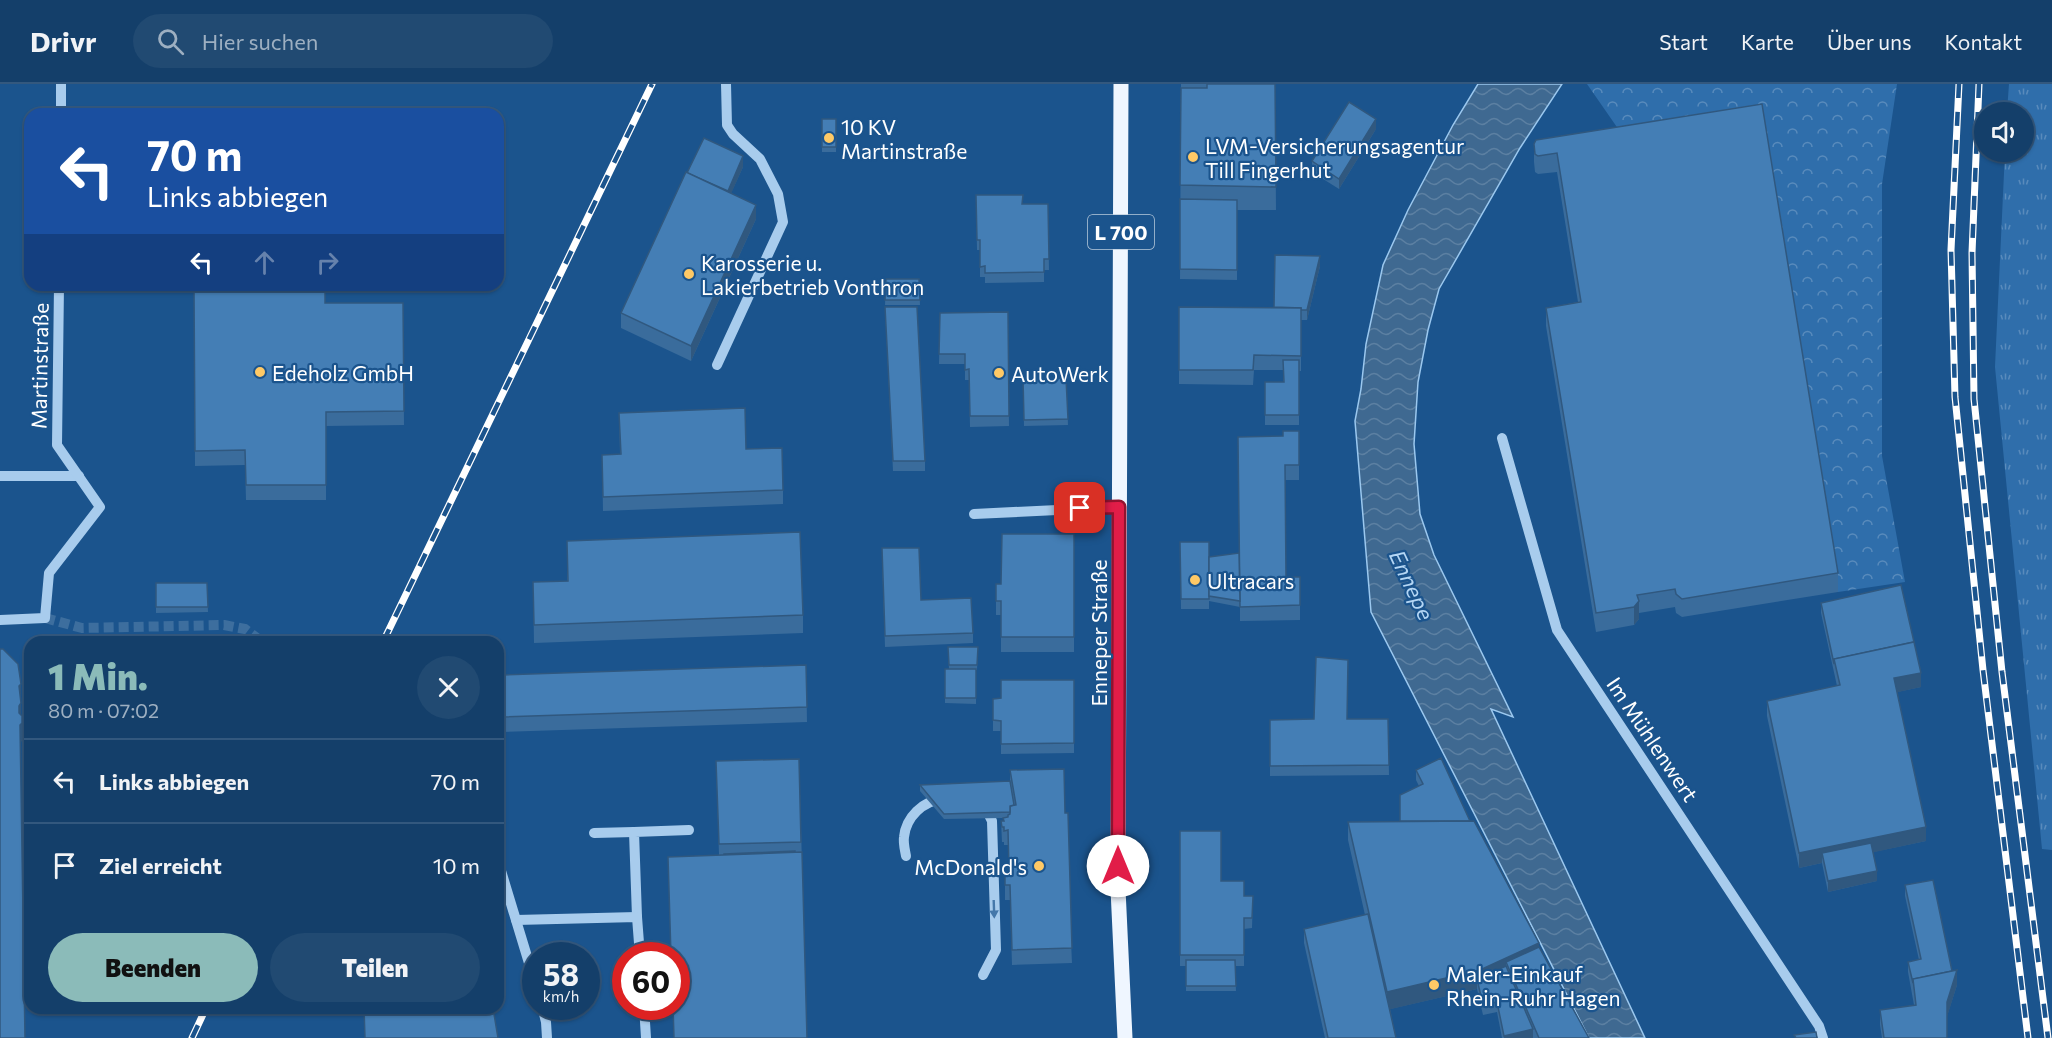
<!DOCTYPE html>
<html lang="de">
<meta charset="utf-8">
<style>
body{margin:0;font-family:Commissioner,sans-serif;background:#214a72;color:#f1f3f6;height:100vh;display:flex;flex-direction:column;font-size:22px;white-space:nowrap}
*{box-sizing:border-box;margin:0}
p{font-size:20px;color:#9dafc1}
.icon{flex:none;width:33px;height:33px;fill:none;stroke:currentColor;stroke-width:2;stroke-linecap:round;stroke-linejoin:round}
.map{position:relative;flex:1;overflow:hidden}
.side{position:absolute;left:24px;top:552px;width:480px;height:378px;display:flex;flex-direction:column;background:#143f6a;border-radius:18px;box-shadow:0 2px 4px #0004,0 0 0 2px #33587e}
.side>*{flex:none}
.hud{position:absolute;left:24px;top:24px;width:480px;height:183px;border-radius:18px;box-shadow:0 2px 4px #0004,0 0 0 2px #33587e;background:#1a4fa0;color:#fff;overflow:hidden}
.buttons{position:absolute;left:1974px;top:18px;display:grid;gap:12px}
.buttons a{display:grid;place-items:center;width:60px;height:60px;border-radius:50%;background:#143f6a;box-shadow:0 2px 4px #0004,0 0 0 2px #33587e;font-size:30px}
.speed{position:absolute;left:522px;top:858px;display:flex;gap:12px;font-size:30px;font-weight:700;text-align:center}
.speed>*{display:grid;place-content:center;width:78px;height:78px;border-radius:50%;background:#143f6a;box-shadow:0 2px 4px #0004,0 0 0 2px #33587e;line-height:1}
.speed small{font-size:15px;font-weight:400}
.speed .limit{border:9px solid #d22;background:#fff;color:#111}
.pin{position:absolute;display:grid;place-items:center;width:51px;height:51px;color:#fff;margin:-26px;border-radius:12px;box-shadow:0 3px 9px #0006}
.me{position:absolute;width:66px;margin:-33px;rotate:0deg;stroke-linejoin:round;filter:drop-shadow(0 0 4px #0008)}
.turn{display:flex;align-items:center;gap:21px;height:126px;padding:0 24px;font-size:27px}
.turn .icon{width:78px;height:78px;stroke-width:2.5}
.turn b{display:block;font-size:42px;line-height:51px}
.lanes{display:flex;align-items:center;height:57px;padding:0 24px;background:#0003;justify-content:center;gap:30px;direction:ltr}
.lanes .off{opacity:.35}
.round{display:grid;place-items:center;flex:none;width:63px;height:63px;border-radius:32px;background:#214a72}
.headline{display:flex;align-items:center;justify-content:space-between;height:102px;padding:0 24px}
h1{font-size:36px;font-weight:800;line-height:45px;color:#8bbbb9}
.primary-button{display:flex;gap:12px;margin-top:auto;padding:12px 24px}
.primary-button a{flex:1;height:69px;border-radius:36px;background:#8bbbb9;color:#111;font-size:24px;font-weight:800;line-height:69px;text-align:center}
.primary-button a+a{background:#214a72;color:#f1f3f6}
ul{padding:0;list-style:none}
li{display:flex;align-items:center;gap:18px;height:84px;padding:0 24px;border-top:2px solid #33587e}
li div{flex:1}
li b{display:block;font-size:22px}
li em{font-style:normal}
header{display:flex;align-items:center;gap:36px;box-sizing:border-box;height:84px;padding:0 30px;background:#143f6a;border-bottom:2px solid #33587e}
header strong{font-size:28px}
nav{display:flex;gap:33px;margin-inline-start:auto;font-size:21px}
.search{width:420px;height:54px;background:#214a72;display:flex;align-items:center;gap:15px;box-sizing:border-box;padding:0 21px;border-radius:33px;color:#9dafc1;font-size:22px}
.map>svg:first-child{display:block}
.grass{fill:url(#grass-tufts)}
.forest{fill:url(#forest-crowns)}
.water{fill:url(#water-waves);stroke:#9bc8ef;stroke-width:1.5}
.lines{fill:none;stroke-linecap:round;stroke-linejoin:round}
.minor-tunnel{stroke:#3d6e9e;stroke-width:10;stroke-dasharray:10 5;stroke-linecap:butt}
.minor{stroke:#a8cced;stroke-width:10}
.major{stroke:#eff6ff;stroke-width:15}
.rail-casing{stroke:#fff;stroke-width:7}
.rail{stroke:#1b548d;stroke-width:4.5;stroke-dasharray:14;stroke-linecap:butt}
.wall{fill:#3a6c9c}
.shaded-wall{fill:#30587f}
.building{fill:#447eb5;stroke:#30587f;stroke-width:1.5}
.oneway{fill:#4578aa}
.route-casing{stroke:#92132f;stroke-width:15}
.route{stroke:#e11d48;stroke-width:10}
.poi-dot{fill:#fec966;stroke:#1b548d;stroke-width:2}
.labels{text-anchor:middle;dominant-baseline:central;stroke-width:4.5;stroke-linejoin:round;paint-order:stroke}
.shield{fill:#1b548d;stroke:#bcd;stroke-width:1.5}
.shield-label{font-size:20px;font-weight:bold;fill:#fff}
.poi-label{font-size:21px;fill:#fff;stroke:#1b548d;text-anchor:start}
.street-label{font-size:21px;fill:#fff;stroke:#1b548d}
.water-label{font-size:22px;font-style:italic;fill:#b4d6f4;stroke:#1b548d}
</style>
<header>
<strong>Drivr</strong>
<div class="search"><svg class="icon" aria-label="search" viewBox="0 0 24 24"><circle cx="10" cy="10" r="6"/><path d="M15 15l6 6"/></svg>Hier suchen</div>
<nav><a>Start</a><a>Karte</a><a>Über uns</a><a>Kontakt</a></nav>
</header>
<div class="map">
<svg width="2052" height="954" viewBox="0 0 2052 954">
<defs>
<pattern id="grass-tufts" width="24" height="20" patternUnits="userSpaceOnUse" patternTransform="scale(1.5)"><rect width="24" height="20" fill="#2f6eab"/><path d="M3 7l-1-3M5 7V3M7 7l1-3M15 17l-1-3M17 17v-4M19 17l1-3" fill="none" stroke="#598bbc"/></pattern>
<pattern id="forest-crowns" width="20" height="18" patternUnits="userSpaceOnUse" patternTransform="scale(1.5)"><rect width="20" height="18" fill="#2f6eab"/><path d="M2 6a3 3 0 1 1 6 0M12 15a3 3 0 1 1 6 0" fill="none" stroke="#598bbc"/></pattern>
<pattern id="water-waves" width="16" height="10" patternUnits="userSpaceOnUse" patternTransform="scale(1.5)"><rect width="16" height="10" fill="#3f6991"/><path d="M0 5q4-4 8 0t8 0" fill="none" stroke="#5c80a2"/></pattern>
</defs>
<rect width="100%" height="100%" fill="#1b548d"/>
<polygon class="grass" points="2009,0 2052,0 2052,766 2042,765 1995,283 2005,68 2024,68 2024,28 2007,28"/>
<polygon class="forest" points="1587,0 1897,0 1882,100 1882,372 1905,498 1838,508 1762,38 1628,59"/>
<polygon class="water" points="1478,0 1562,0 1520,64 1439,205 1428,246 1418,298 1414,360 1420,430 1434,471 1513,633 1491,625 1645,954 1589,954 1371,528 1355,337 1361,305 1366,260 1383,181 1408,126 1453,41"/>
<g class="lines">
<polyline class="minor-tunnel" points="45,534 82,544 224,541 245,545 262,558"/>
<g class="minor">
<polyline points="61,30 61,0"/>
<polyline points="717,281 783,138 778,110 760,75 733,50 727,41 726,0"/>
<polyline points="1502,354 1557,546 1819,942 1823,954"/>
<polyline points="0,392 79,392"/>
<polyline points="974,430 1119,423"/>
<polyline points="0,536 45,534 49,489 100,423 57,361 59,201"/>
<polyline points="982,723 987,727 992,737 996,866 983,891"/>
<polyline points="594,749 634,748"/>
<path d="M906,772C905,766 903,759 904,753C906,733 923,717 942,715"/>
<polyline points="498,777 536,902"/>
<polyline points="637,833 634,748 689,746"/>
<polyline points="516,836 637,833 640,872"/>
<polyline points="542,922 546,938 547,954"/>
<polyline points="644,922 646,954"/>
</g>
<polyline class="major" points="1121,0 1118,805 1125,954"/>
<defs>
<g id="rail">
<polyline points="1959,0 1951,166 1955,313 1983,586 2028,954"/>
<polyline points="1979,0 1972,169 1974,315 2002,588 2048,954"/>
<polyline points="383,558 652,0"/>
<polyline points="192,954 206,924"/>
</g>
</defs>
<use href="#rail" class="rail-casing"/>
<use href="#rail" class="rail"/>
</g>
<g class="wall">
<polygon points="1181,0 1275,0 1276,126 1237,126 1237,196 1180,195"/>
<polygon points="1762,20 1838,489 1838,508 1682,533 1676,529 1675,523 1639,529 1639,535 1634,541 1596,548 1546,242 1546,224 1578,218 1557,88 1538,90 1535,88 1534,78 1534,60"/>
<rect x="822" y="35" width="14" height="33"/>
<polygon points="1376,45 1339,105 1312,88 1312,77"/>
<polygon points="743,83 731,109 756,135 691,277 621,244 621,229 687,89"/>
<polygon points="976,111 1022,120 1048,120 1049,186 1044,186 1044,198 985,199 985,193 980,193 980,166 977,166"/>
<polygon points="1320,182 1307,236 1301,236 1301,287 1299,287 1299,341 1265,341 1265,298 1283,298 1283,286 1254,286 1253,301 1179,300 1179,223 1274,223"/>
<polygon points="886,195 919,195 920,221 885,221"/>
<polygon points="194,201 325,219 403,219 404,341 326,342 326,416 246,416 245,381 195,382"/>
<polygon points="885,223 925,377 925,387 893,387"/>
<polygon points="1008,228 1009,342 970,343 969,296 965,296 965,280 939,280 940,229"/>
<polygon points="1066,294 1068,341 1024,342 1023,295"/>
<polygon points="619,329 746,365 783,406 783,420 603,427 602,371 620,370"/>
<polygon points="1283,347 1299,347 1299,396 1285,396 1286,493 1300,493 1300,536 1240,537 1240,515 1240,523 1209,517 1209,525 1181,525 1180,458 1209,473 1239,469 1283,352"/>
<polygon points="1074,450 1074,568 1001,568 1001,531 996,531 996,500 1001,500"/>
<polygon points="567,457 803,531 803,549 534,559 533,498 567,497"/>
<polygon points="882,475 921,516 973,549 973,559 885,563"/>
<polygon points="156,499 207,499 208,528 156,529"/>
<polygon points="1821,519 1921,603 1897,608 1926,757 1873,768 1877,797 1828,808 1822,779 1799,784 1767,632 1767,617 1837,602 1821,529"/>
<polygon points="948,563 978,563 977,586 976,586 976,620 945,619 945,585 949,585"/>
<polygon points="806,581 807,638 502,648 500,591"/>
<polygon points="1074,596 1074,669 1001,670 1001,647 993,647 993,636 1001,614"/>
<polygon points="1388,635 1389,691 1270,692 1270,636"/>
<polygon points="799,675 807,954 674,954 673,922 676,922 676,872 671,872 668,773 719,771 716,677"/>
<polygon points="1010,686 1065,729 1072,879 1012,881 1010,816 1005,816 1005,788 1009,788 1008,761 1004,761 1004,758 1002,758 1001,737 1003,737 1003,734 944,735 920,707 920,701 1010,697"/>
<polygon points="1416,686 1470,737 1589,954 1502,954 1497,928 1483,931 1477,905 1390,925 1396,954 1325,954 1304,859 1304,845 1365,831 1348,756 1348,738 1400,737 1419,702 1416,696"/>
<polygon points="1180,747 1221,797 1244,812 1253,812 1252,844 1244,845 1244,882 1235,882 1236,907 1186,907 1186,882 1180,882"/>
<polygon points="1905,801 1952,887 1957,901 1947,932 1947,954 1882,954 1880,941 1880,926 1914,921 1908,888 1908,878 1919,876 1905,812"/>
</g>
<g class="shaded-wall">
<polygon points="1376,35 1376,45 1339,105 1339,95"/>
<polygon points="743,72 743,83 726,121 726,111"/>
<polygon points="756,121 756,135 691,277 691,262"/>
<polygon points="1320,172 1320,182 1307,236 1307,226"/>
<polygon points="1639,517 1639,535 1634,541 1634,523"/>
<polygon points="1921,589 1921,603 1894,609 1894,594"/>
<polygon points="21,600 21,618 19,602"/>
<polygon points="21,619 21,638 19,640 19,622"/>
<polygon points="22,632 22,657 20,660 20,641"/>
<polygon points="1926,743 1926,757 1824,779 1822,769 1822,779 1799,784 1799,769"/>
<polygon points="1877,787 1877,797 1828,808 1828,797"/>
<polygon points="1539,859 1539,877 1506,878 1506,893 1477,895 1477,905 1387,926 1387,908"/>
<polygon points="1957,886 1957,901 1947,933 1947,918"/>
<polygon points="1533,945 1533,954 1504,954 1504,952"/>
</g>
<g class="building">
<polygon points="1207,0 1275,0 1276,103 1180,101 1181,4 1207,4"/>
<polygon points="1349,18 1376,35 1339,95 1312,77"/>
<polygon points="1762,20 1838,489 1682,515 1676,510 1675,505 1637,511 1639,517 1634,523 1596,529 1546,224 1581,218 1557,69 1538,72 1535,70 1534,60 1536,56"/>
<rect x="822" y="35" width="14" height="28"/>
<polygon points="704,54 743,72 728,107 687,89"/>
<polygon points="686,88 756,121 691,262 621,229"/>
<polygon points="976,111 1023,111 1022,120 1048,120 1049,175 1044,175 1044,188 985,189 985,182 980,183 980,156 977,156"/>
<polygon points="1180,115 1237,116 1237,186 1180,185"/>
<polygon points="1275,171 1320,172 1307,226 1301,226 1301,224 1274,223"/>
<polygon points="886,195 919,195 920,216 885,216"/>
<polygon points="194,201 325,201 325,219 403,219 404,327 326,328 326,401 246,401 245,366 195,367"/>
<polygon points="885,223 917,223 925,377 893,377"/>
<polygon points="1179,223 1301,224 1301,272 1254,271 1253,286 1179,286"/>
<polygon points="1008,228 1009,332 970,332 969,285 965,286 965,270 939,270 940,229"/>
<polygon points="1283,276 1299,276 1299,331 1265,331 1265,298 1284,298"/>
<polygon points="1066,294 1068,335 1024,336 1023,295"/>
<polygon points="745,324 746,365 782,364 783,406 603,413 602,371 621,370 619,329"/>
<polygon points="1283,347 1299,347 1299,381 1285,381 1286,493 1300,493 1300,521 1240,523 1238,353 1283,352"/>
<polygon points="800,448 803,531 534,541 533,498 568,497 567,457"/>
<polygon points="1002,450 1074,450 1074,553 1001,553 1001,517 996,517 996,500 1001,500"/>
<polygon points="1180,458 1209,458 1209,515 1181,515"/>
<polygon points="882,464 919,464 921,516 971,514 973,549 885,552"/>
<polygon points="1239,469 1240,517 1209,512 1209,473"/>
<polygon points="156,499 207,499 208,523 156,523"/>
<polygon points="1901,501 1914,558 1834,575 1834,580 1821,519"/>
<polygon points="1914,558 1921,589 1894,594 1926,743 1799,769 1767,617 1840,601 1834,575"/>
<polygon points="948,563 978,563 977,581 949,581"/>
<polygon points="0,565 3,565 18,580 21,600 19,602 21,619 19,622 19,629 22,632 22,639 20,641 25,954 0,954"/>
<polygon points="1316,573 1348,576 1347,635 1388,635 1389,681 1270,682 1270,636 1314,635"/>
<polygon points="806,581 807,623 502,633 500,591"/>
<rect x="945" y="585" width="31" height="29"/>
<polygon points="1001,596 1074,596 1074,659 1001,660 1001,637 993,636 993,615 1001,614"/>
<polygon points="1441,674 1470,737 1400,737 1400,711 1423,700 1416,686"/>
<polygon points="799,675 801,758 719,760 716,677"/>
<polygon points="1064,685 1065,729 1068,729 1072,864 1012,866 1010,801 1005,801 1005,788 1009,788 1008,746 1004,747 1004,743 1002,743 1001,737 1004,737 1003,734 1008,733 1008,731 1010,730 1010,722 1016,721 1010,686"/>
<polygon points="1010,697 1014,721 1010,722 1010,728 944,730 920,701"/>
<polygon points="1474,737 1539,859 1480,886 1387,908 1348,738"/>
<polygon points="1180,747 1221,747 1221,797 1244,797 1244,812 1253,812 1252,834 1244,834 1244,871 1180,871"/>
<polygon points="1871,759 1877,787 1828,797 1822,769"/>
<polygon points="795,767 795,768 724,771 724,770"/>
<polygon points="802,768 807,954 674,954 673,922 676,922 676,872 671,872 668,773"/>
<polygon points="1933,796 1952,887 1913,895 1913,899 1908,878 1921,875 1905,801"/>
<polygon points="1368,830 1396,954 1328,954 1304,845"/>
<polygon points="1539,863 1589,954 1539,954 1506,878"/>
<polygon points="1186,876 1235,876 1236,902 1186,902"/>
<polygon points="1506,882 1533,945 1504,952 1497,918 1483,921 1477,895"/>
<polygon points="1957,886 1947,918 1947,954 1884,954 1880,926 1916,921 1913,895"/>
<polygon points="364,924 493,924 498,954 365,954"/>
<polygon points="1816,948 1817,954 1796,954 1794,951"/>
</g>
<defs><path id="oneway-solid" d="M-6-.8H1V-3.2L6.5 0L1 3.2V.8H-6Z" transform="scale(1.5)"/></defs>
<use class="oneway" href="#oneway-solid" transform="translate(994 825) rotate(88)"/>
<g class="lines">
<defs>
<polyline id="route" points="1080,424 1119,423 1118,782"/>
</defs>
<use href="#route" class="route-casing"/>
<use href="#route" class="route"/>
</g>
<g class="poi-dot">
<circle cx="829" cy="54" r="6"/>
<circle cx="1193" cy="73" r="6"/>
<circle cx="689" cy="190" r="6"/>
<circle cx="260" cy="288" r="6"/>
<circle cx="999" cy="289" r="6"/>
<circle cx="1195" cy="496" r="6"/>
<circle cx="1039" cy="782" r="6"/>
<circle cx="1434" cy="901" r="6"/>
</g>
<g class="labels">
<rect class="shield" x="1088" y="131" width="66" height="34" rx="4.5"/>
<g class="shield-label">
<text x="1121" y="148">L 700</text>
</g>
<g class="poi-label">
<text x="841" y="42">10 KV<tspan x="841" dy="24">Martinstraße</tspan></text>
<text x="1205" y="61">LVM-Versicherungsagentur<tspan x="1205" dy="24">Till Fingerhut</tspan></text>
<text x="701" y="178">Karosserie u.<tspan x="701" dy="24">Lakierbetrieb Vonthron</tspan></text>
<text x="272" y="288">Edeholz GmbH</text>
<text x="1011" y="289">AutoWerk</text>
<text x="1207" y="496">Ultracars</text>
<text x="1027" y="782" text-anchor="end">McDonald's</text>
<text x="1446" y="889">Maler-Einkauf<tspan x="1446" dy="24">Rhein-Ruhr Hagen</tspan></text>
</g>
<g class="street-label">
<text transform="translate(39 282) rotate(-89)">Martinstraße</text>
<text transform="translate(1098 549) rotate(-90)">Enneper Straße</text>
<text transform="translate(1653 655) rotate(56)">Im Mühlenwert</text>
</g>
<g class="water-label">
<text transform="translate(1412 501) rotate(65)">Ennepe</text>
</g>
</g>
</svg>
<div class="buttons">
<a><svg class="icon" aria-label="sound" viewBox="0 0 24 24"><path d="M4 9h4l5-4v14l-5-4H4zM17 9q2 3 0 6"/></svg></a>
</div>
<div class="speed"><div>58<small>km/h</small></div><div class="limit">60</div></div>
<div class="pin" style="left:1080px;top:424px;background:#d93025"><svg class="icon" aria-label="arrive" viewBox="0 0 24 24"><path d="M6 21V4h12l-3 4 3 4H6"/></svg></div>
<svg class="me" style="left:1118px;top:782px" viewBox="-20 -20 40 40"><circle r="19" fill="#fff"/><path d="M0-13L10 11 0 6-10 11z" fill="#e11d48"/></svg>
<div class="hud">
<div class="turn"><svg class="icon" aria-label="left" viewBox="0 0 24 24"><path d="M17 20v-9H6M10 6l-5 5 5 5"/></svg><div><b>70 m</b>Links abbiegen</div></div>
<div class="lanes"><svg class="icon" aria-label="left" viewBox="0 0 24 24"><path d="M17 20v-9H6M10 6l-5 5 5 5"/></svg><svg class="icon off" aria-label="ahead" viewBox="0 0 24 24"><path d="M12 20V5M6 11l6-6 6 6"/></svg><svg class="icon off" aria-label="right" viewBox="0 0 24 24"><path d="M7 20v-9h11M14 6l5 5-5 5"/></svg></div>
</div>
<section class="side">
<div class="headline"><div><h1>1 Min.</h1><p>80 m · 07:02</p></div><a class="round"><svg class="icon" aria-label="close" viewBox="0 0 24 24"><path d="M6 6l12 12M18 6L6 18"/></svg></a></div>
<ul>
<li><svg class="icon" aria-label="left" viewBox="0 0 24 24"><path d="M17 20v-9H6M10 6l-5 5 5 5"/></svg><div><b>Links abbiegen</b></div><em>70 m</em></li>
<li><svg class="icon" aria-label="arrive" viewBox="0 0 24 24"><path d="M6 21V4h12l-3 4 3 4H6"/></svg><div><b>Ziel erreicht</b></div><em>10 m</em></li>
</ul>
<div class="primary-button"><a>Beenden</a><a>Teilen</a></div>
</section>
</div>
